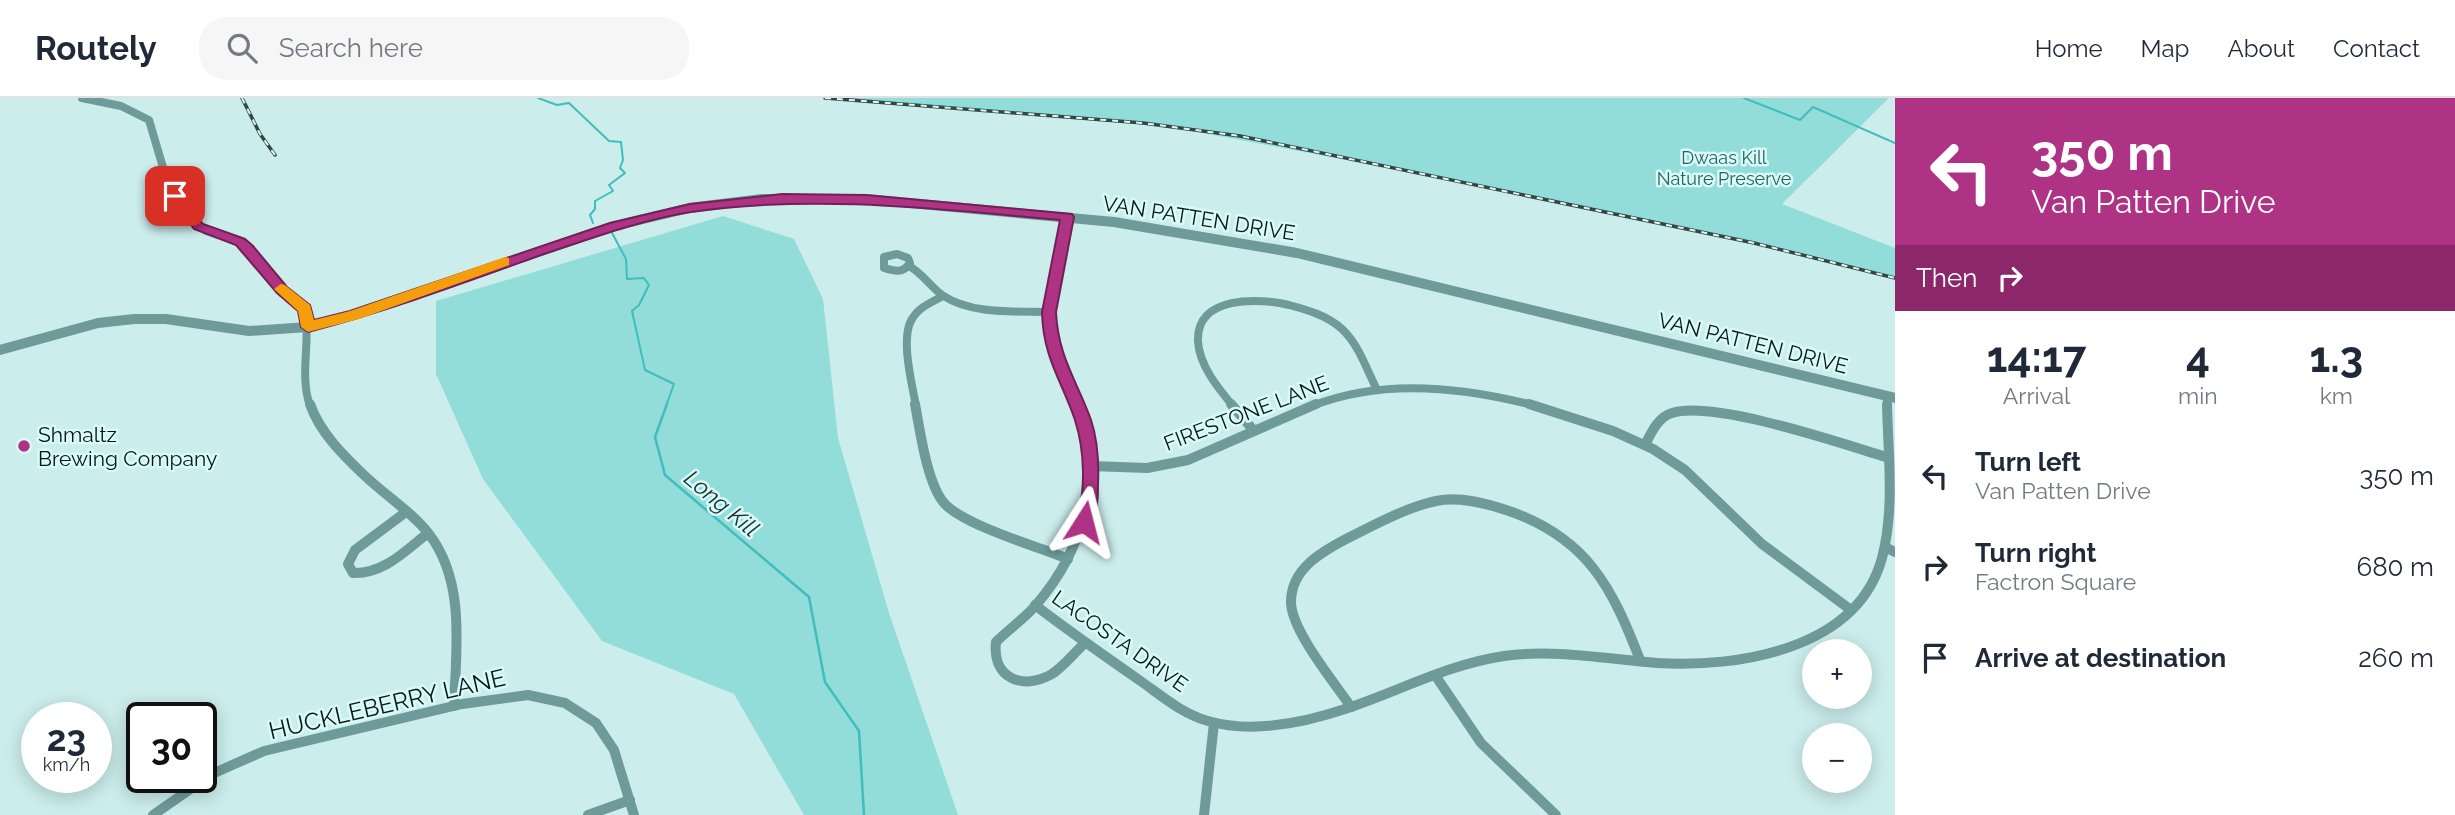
<!DOCTYPE html>
<meta charset="utf-8">
<style>
body{margin:0;font-family:Raleway,sans-serif;background:#f6f6f7;color:#1f2937;height:100vh;display:flex;flex-direction:column;font-size:26px;white-space:nowrap}
*{box-sizing:border-box;margin:0}
p{font-size:23px;color:#747a83}
.icon{flex:none;width:38px;height:38px;fill:none;stroke:currentColor;stroke-width:2;stroke-linecap:round;stroke-linejoin:round}
.map{position:relative;flex:1;overflow:hidden}
.sheet{display:flex;flex-direction:column;background:#fff;width:560px}
.sheet>*{flex:none}
.banner{background:#af3384;color:#fff;overflow:hidden}
.tools{position:absolute;left:1802px;top:541px;display:grid;gap:14px}
.tools a{display:grid;place-items:center;width:70px;height:70px;border-radius:50%;background:#fff;box-shadow:0 4px 18px #0003;font-size:35px}
.speed{position:absolute;left:21px;top:604px;display:flex;gap:14px;font-size:35px;font-weight:700;text-align:center}
.speed>*{display:grid;place-content:center;width:91px;height:91px;border-radius:50%;background:#fff;box-shadow:0 4px 18px #0003;line-height:1}
.speed small{font-size:18px;font-weight:400}
.speed .limit{border:4px solid #111;border-radius:10px;background:#fff;color:#111}
.pin{position:absolute;display:grid;place-items:center;width:60px;height:60px;color:#fff;margin:-30px;border-radius:14px;box-shadow:0 4px 10px #0006}
.me{position:absolute;width:77px;margin:-38px;rotate:9deg;stroke-linejoin:round;filter:drop-shadow(0 0 5px #0008)}
.turn{display:flex;align-items:center;gap:24px;height:147px;padding:0 21px;font-size:32px}
.turn .icon{width:91px;height:91px;stroke-width:2.5}
.turn b{display:block;font-size:49px;line-height:60px}
.then{display:flex;align-items:center;height:66px;padding:0 21px;background:#0003;gap:14px;font-size:26px}
.eta{display:flex;justify-content:space-evenly;align-items:center;height:119px;text-align:center}
.eta b{font-size:42px;font-weight:700;line-height:49px}
ul{padding:0;list-style:none}
li{display:flex;align-items:center;gap:21px;height:91px;padding:0 21px}
li div{flex:1}
li b{display:block;font-size:26px}
li em{font-style:normal}
header{display:flex;align-items:center;gap:42px;box-sizing:border-box;height:98px;padding:0 35px;background:#fff;border-bottom:2px solid #e0e1e3}
header strong{font-size:33px}
nav{display:flex;gap:38px;margin-inline-start:auto;font-size:24px}
.search{width:490px;height:63px;background:#f6f6f7;display:flex;align-items:center;gap:18px;box-sizing:border-box;padding:0 24px;border-radius:28px;color:#747a83;font-size:26px}
main{display:flex;flex:1;min-height:0}
.map>svg:first-child{display:block}
.green{fill:#92dcda}
.lines{fill:none;stroke-linecap:round;stroke-linejoin:round}
.stream-far1{stroke:#40bdbc;stroke-width:2}
.stream{stroke:#40bdbc;stroke-width:2.5}
.minor-far1{stroke:#6e9a9a;stroke-width:8}
.minor{stroke:#6e9a9a;stroke-width:10}
.tertiary{stroke:#6e9a9a;stroke-width:10}
.rail-casing{stroke:#344544;stroke-width:3.5}
.rail{stroke:#d8faf9;stroke-width:2;stroke-dasharray:6;stroke-linecap:butt}
.route{fill:#af3384;stroke:#722156;stroke-width:2}
.slow{fill:#f59e0b}
.poi-dot{fill:#af3384;stroke:#d8faf9;stroke-width:2.5}
.labels{text-anchor:middle;dominant-baseline:central;stroke-width:5;stroke-linejoin:round;paint-order:stroke}
.far-park-label{font-size:18px;fill:#2b5f5e;stroke:#d8faf9}
.street-label{font-size:21px;fill:#0a1716;stroke:#d8faf9}
.poi-label{font-size:21px;fill:#0a1716;stroke:#d8faf9;text-anchor:start}
.water-label{font-size:23px;font-style:italic;fill:#1b3130;stroke:#d8faf9}
.near-street-label{font-size:24px;fill:#0a1716;stroke:#d8faf9}
</style>
<header>
<strong>Routely</strong>
<div class="search"><svg class="icon" aria-label="search" viewBox="0 0 24 24"><circle cx="10" cy="10" r="6"/><path d="M15 15l6 6"/></svg>Search here</div>
<nav><a>Home</a><a>Map</a><a>About</a><a>Contact</a></nav>
</header>
<main>
<div class="map">
<svg width="1895" height="717" viewBox="0 0 1895 717">
<rect width="100%" height="100%" fill="#cbedec"/>
<g class="green">
<polygon points="826,0 1889,0 1782,106 1895,150 1895,180 1810,158 1442,80 1166,28"/>
<polygon points="723,118 794,141 823,201 838,340 889,515 958,717 804,717 734,596 602,543 483,381 436,276 436,203"/>
</g>
<g class="lines">
<g class="stream-far1">
<polyline points="538,0 557,7 569,5 609,43 621,44 623,62 620,70 625,75 609,87 613,93 595,103 595,111 590,117 593,125"/>
<polyline points="1744,0 1800,22 1813,9 1895,45"/>
<polyline points="611,133 626,161 627,181 644,180 649,187 639,207 632,213 645,272 674,286 666,308"/>
</g>
<polyline class="stream" points="667,306 655,339 665,377 809,499 825,584 859,633 864,717"/>
<g class="minor-far1">
<path d="M82,0L121,8L149,22L167,83L188,118L206,133L240,144L282,192L305,211C311,244 299,276 310,308"/>
<polyline points="1068,119 1049,214 1056,256 1078,308"/>
<path d="M897,156L908,160L910,165C903,176 894,173 884,170V159Z"/>
<path d="M909,168C922,175 930,188 942,197C972,217 1015,213 1049,214"/>
<polyline points="1887,298 1887,308"/>
<path d="M916,308C912,286 900,240 912,221C919,209 932,204 943,198"/>
<path d="M1233,308C1218,290 1199,267 1198,243C1196,197 1259,200 1289,207C1308,212 1328,218 1342,231C1359,247 1367,272 1377,292"/>
<path d="M1312,308C1382,280 1464,289 1536,308"/>
</g>
<g class="minor">
<path d="M310,306C320,335 344,358 365,378C385,397 412,414 429,436C466,484 456,552 454,608"/>
<path d="M915,306C920,333 927,385 944,405C963,427 1039,449 1068,461"/>
<path d="M1077,306C1104,378 1085,450 1036,507C1024,521 1009,531 996,544C992,580 1022,593 1052,576C1064,568 1074,555 1085,545"/>
<polyline points="1231,306 1254,333"/>
<polyline points="1529,306 1613,333 1653,351 1685,372 1762,446 1851,512"/>
<path d="M1645,347C1651,335 1658,319 1672,315C1714,302 1840,345 1886,359"/>
<polyline points="1091,368 1147,370 1188,362 1316,306"/>
<path d="M406,414L355,452L348,466L353,475C384,476 405,453 428,435"/>
<polyline points="1885,449 1895,454"/>
<path d="M1035,507C1070,534 1106,559 1142,584C1163,599 1183,616 1208,623C1253,636 1304,625 1348,610C1399,593 1449,566 1504,558C1555,551 1606,561 1657,565C1737,570 1857,552 1882,460C1895,411 1888,356 1887,306"/>
<polyline points="1435,577 1481,645 1556,717"/>
<path d="M1351,609C1334,584 1291,532 1291,504C1291,471 1321,454 1348,440C1376,426 1405,410 1436,403C1460,398 1486,405 1509,413C1587,440 1612,489 1640,562"/>
<polyline points="153,717 212,676 264,653 462,606 528,597 565,605 596,625 614,652 634,717"/>
<polyline points="588,717 630,702"/>
<polyline points="1204,717 1214,625"/>
</g>
<polyline class="tertiary" points="0,252 98,225 134,221 166,221 249,233 308,229 354,217 614,128 689,110 762,101 866,101 1114,124 1297,155 1895,300"/>
<defs>
<g id="rail">
<polyline points="242,0 260,36 275,57"/>
<polyline points="825,0 1143,25 1240,38 1754,145 1895,180"/>
</g>
</defs>
<use href="#rail" class="rail-casing"/>
<use href="#rail" class="rail"/>
</g>
<path class="route" d="M175,94L179,96L203,126L245,141L253,148L287,189L310,207L314,222L350,213L610,125L690,106L782,96L866,97L1072,116L1074,119L1056,214C1058,259 1077,283 1091,322C1098,343 1099,365 1098,387C1098,402 1097,415 1090,429H1078L1076,424C1086,393 1085,354 1075,322C1062,283 1043,260 1042,214L1060,122C937,111 815,96 691,114C641,122 592,140 544,156C466,184 388,213 308,234L301,229L298,213L277,195L236,147L194,131L169,98Z"/>
<polygon class="slow" points="505,159 509,160 509,167 359,221 308,234 301,229 298,213 274,191 281,186 285,187 310,207 314,222 350,213"/>
<circle class="poi-dot" cx="24" cy="348" r="7"/>
<g class="labels">
<g class="far-park-label">
<text x="1724" y="59">Dwaas Kill<tspan x="1724" dy="21">Nature Preserve</tspan></text>
</g>
<g class="street-label">
<text transform="translate(1199 120) rotate(9)">VAN PATTEN DRIVE</text>
<text transform="translate(1753 245) rotate(14)">VAN PATTEN DRIVE</text>
<text transform="translate(1246 315) rotate(-21)">FIRESTONE LANE</text>
<text transform="translate(1120 543) rotate(35)">LACOSTA DRIVE</text>
</g>
<g class="poi-label">
<text x="38" y="336">Shmaltz<tspan x="38" dy="24">Brewing Company</tspan></text>
</g>
<g class="water-label">
<text transform="translate(722 405) rotate(40)">Long Kill</text>
</g>
<g class="near-street-label">
<text transform="translate(387 606) rotate(-13)">HUCKLEBERRY LANE</text>
</g>
</g>
</svg>
<div class="tools">
<a>+</a>
<a>−</a>
</div>
<div class="speed"><div>23<small>km/h</small></div><div class="limit">30</div></div>
<div class="pin" style="left:175px;top:98px;background:#d93025"><svg class="icon" aria-label="arrive" viewBox="0 0 24 24"><path d="M6 21V4h12l-3 4 3 4H6"/></svg></div>
<svg class="me" style="left:1084px;top:424px" viewBox="-20 -20 40 40"><path d="M0-17L14 15 0 8-14 15z" fill="#af3384" stroke="#fff" stroke-width="4"/></svg>
</div>
<section class="sheet">
<div class="banner">
<div class="turn"><svg class="icon" aria-label="left" viewBox="0 0 24 24"><path d="M17 20v-9H6M10 6l-5 5 5 5"/></svg><div><b>350 m</b>Van Patten Drive</div></div>
<div class="then">Then<svg class="icon" aria-label="right" viewBox="0 0 24 24"><path d="M7 20v-9h11M14 6l5 5-5 5"/></svg></div>
</div>
<div class="eta">
<div><b>14:17</b><p>Arrival</p></div>
<div><b>4</b><p>min</p></div>
<div><b>1.3</b><p>km</p></div>
</div>
<ul>
<li><svg class="icon" aria-label="left" viewBox="0 0 24 24"><path d="M17 20v-9H6M10 6l-5 5 5 5"/></svg><div><b>Turn left</b><p>Van Patten Drive</p></div><em>350 m</em></li>
<li><svg class="icon" aria-label="right" viewBox="0 0 24 24"><path d="M7 20v-9h11M14 6l5 5-5 5"/></svg><div><b>Turn right</b><p>Factron Square</p></div><em>680 m</em></li>
<li><svg class="icon" aria-label="arrive" viewBox="0 0 24 24"><path d="M6 21V4h12l-3 4 3 4H6"/></svg><div><b>Arrive at destination</b></div><em>260 m</em></li>
</ul>
</section>
</main>
